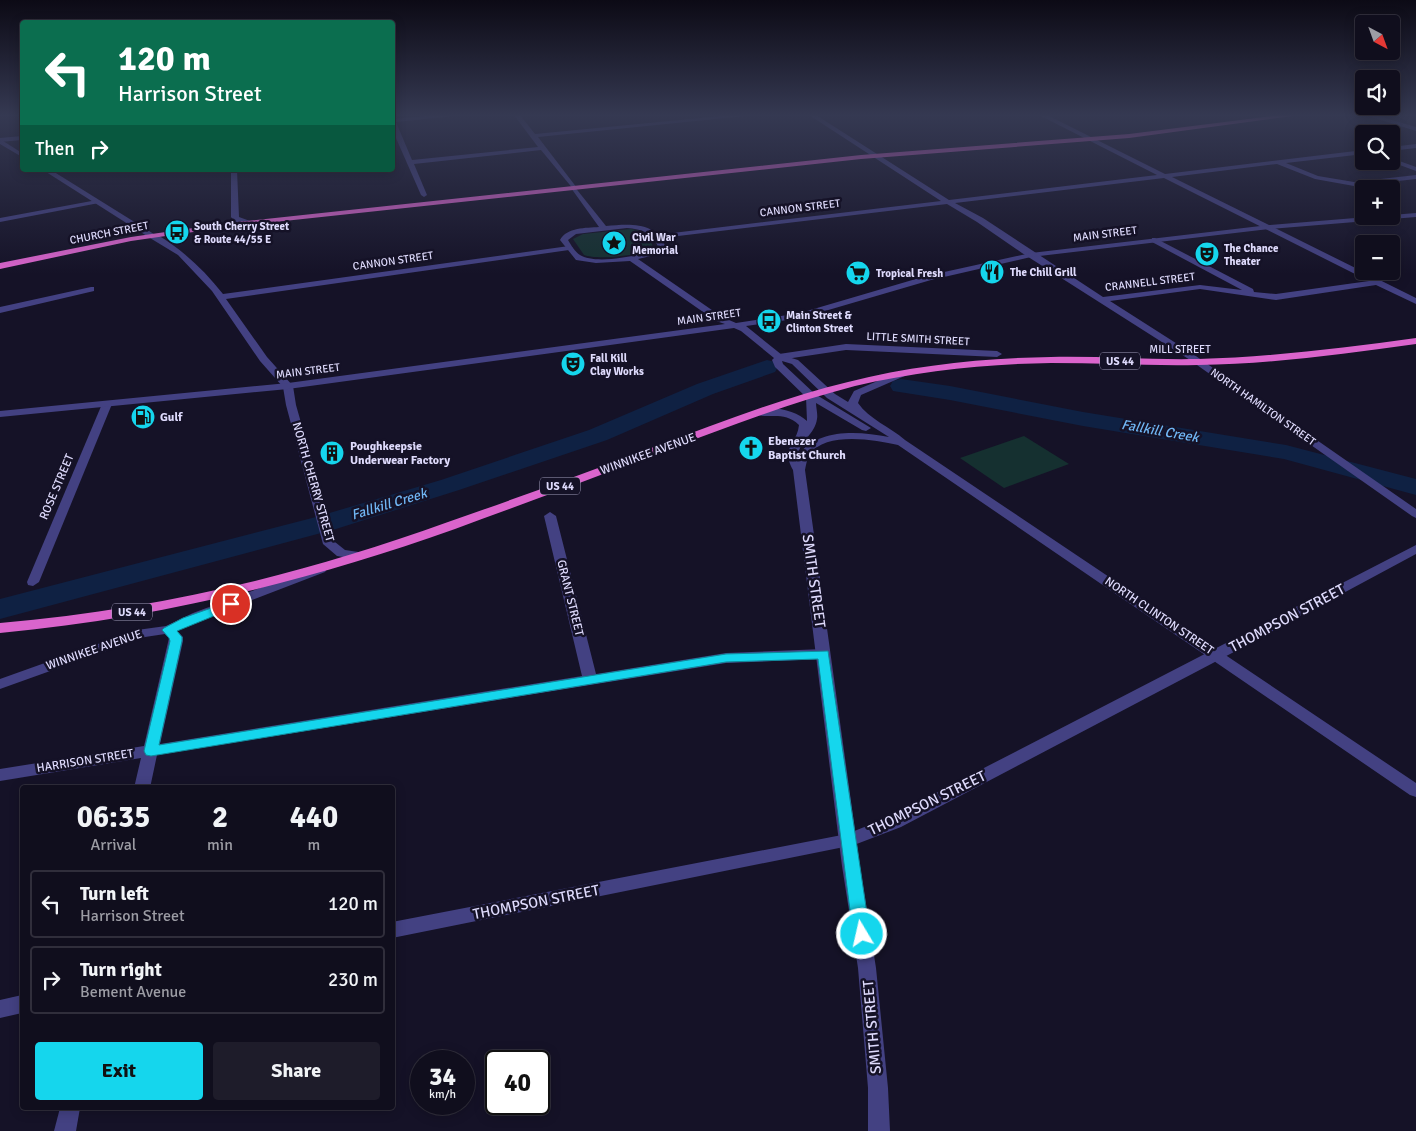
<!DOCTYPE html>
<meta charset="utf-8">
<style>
body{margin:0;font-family:Signika,sans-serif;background:#1e1c2a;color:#f1f3f6;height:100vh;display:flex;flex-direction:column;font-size:19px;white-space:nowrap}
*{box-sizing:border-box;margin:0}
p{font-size:16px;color:#9c9ca4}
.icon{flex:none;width:28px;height:28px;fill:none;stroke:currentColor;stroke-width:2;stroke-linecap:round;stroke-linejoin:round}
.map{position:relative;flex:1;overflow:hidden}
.side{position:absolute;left:20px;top:785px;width:375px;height:325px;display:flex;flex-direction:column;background:#100e1d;border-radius:5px;box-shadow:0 2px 12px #0003,0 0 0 1px #302e3b}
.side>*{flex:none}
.top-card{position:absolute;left:20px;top:20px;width:375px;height:152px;border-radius:5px;box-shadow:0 2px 12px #0003,0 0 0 1px #302e3b;background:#0b6e4f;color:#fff;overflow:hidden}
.needle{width:32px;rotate:139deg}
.tools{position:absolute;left:1355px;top:15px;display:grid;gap:10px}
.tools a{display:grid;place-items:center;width:45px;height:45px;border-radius:5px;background:#100e1d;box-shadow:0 2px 12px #0003,0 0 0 1px #302e3b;font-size:25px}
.speed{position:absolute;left:410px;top:1050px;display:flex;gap:10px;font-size:25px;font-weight:700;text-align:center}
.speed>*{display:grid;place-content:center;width:65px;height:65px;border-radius:50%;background:#100e1d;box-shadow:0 2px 12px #0003,0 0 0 1px #302e3b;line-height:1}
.speed small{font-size:12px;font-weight:400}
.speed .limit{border:2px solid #111;border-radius:8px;background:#fff;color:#111}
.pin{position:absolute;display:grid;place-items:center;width:42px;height:42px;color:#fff;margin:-21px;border:2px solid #fff;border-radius:50%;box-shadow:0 1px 5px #0007}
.me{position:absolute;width:55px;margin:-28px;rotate:351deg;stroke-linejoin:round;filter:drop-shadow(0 0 4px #0008)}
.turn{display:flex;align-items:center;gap:18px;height:105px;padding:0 15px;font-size:22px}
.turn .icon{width:65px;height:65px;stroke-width:2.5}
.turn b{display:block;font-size:35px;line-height:42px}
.then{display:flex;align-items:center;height:48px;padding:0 15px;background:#0003;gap:10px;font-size:19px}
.eta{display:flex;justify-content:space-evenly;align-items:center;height:85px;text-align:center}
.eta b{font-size:30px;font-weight:700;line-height:35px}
.action{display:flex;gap:10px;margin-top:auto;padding:10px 15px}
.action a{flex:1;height:58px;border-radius:5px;background:#15d6ed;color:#111;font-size:20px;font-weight:700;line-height:58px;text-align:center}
.action a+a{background:#1e1c2a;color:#f1f3f6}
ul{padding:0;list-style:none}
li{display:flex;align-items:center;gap:15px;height:68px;margin:0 10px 8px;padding:0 5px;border:2px solid #302e3b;border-radius:5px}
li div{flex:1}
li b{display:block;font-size:19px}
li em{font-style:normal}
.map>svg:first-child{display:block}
.green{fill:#153030}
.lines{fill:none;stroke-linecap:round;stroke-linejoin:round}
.river{fill:#0f2143;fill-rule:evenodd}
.minor{fill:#434182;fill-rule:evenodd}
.tertiary{fill:#434182;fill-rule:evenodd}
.trunk{fill:#da64cc;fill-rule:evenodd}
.route{fill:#15d6ed;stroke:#0e8b9a}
.labels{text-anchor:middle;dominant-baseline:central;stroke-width:5;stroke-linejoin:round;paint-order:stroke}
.far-street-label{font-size:11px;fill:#dedafc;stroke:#151227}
.far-poi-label{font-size:11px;font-weight:bold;fill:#dedafc;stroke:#151227;text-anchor:start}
.shield{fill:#151227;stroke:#a29ebc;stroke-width:1}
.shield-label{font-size:11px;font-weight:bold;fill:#dedafc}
.poi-label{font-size:12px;font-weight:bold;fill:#dedafc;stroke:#151227;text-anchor:start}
.street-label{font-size:12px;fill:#dedafc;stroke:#151227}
.water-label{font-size:14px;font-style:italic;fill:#70b6f4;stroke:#151227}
.near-street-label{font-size:15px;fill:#dedafc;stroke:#151227}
</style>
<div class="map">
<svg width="1416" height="1131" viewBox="0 0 1416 1131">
<rect width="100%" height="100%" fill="#151227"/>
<g class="green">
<path d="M631,229C642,230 651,237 653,248C641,256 597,260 584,255L573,239L583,234Z"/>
<polygon points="1024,436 1069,464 1004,488 960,458"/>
</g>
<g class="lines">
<g class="river">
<polygon points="767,360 775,362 778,367 775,372 713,394 607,440 459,490 336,529 0,619 0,599 316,517 441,480 589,430 697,384"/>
<polygon points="901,379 950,386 1083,412 1286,445 1416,479 1416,495 1284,459 1083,426 950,400 893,391 890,386 893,381"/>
</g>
<g class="minor">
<polygon points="438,115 464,115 396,122 412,160 538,147 514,115 520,115 535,134 731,115 755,115 538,137 577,188 574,190 541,150 414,164 427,195 424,197 421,195 392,129 392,119"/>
<path d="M809,115H816L949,200L1157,175L1039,115H1047L1165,174L1364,150V154L1286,163L1318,176L1354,182L1416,175V179L1354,186L1315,179L1277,164L1172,177L1416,298V304L1376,285L1276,300L1200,289L1110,301L1193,354L1416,509V518L1412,516L1187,358L1022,253L977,222L947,204L653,239V235H656L941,201ZM1164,178L1369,281L1276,294L1254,292L1253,289L1155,238H1152V242L1242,290L1200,285L1103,297L983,218L955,203Z"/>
<polygon points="22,136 22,140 0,142 0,138"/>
<polygon points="1416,144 1416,148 1391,151 1391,147"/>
<polygon points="1391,158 1416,167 1416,171 1389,161 1391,161"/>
<polygon points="231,170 237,170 239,217 250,221 250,225 236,223 231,217"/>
<polygon points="97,200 100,202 99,203 0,222 0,218"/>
<path d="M150,234H156C183,250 204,270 223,294L569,246L573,248L569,250L226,299L267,357L293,386L296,405L335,542L345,550L365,553L367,556L361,560L337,556L323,544L286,405L283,387L260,361L212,291L178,255L150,238Z"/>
<polygon points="91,287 94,287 94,291 0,313 0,307"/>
<polygon points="846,344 997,351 1002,354 997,357 846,350 779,360 774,357 779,354"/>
<polygon points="107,401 112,404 39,582 33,586 28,585 27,582 102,404"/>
<polygon points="550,512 556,516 596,674 726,653 823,649 828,651 830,654 828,657 823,659 726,663 157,755 150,788 134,788 141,758 0,781 0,769 144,746 169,638 165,634 145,637 0,689 0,679 137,630 166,626 193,613 321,565 325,566 327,569 325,572 203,619 177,631 183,637 183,641 160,744 582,676 544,516"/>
<polygon points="1416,545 1416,554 1232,653 901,827 854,845 392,938 392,922 847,834 889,817"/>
<polygon points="22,995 22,1013 0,1018 0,1000"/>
<polygon points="60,1108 80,1108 76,1131 54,1131"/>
</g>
<g class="tertiary">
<polygon points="1365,115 1375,115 1416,127 1416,131"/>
<polygon points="0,139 22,153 22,157 0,144"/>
<polygon points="43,170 51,170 157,236 150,238"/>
<path d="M574,186L606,226C629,224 657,221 666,248L659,254L638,259L722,317L736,323L800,313L926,276L1031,253L1269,225L1416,213V217L1269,229L1031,257L931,280L801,318L746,326L782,355L798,360L835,394L848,402L854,391L901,371H907V375L861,395L858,403C869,419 890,427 905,440L1416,783V797L1410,795L898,445C874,440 826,431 809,455C807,459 806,465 805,470L860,866L876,968L888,1088L890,1131H868V1088L858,968L842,866L793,470C780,447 797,445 799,425C783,409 765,421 755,413C767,403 796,410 807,421L806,397L775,367L772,360L774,358L741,331L734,328L288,389L0,417V411L288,383L725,324L716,321L630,261L596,263L576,260L560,240C567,227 586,228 599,227L571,188ZM627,228C641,229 654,233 658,247C644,256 595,265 580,255C575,252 571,245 568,240L576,234ZM782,361L792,364L827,398L889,437C858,431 819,428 798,455C800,441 815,434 817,419C818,414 816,408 816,403L862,430L866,431L871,428L815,394L783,364Z"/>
</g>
<g class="trunk">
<polygon points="1279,115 1300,115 1129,138 861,159 228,227 131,241 0,269 0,263 131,237 228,223 861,155 1129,134"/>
<path d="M1416,338V344C1343,354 1271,364 1198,365C1149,366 1100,363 1051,363C985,364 919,371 855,386C789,403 725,428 661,452C593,478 524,504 455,529C306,582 158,618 0,633V623C159,609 298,576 448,522C517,498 586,473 654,447C718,423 782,398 848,382C915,365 983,358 1051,357C1100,356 1149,360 1198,359C1271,357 1343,348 1416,338Z"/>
</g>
</g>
<linearGradient id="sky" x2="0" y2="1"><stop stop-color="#0c0a15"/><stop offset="0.42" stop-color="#353952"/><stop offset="1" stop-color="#353952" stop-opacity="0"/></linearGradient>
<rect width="1416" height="274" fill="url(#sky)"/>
<polygon class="route" points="231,601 236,602 237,604 236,607 177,631 182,637 182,641 159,745 726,654 828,651 870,934 867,939 862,941 856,939 853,934 818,659 726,662 151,756 146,755 144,751 170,641 169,638 162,630 164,628 183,618"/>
<defs>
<symbol id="bus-disc" viewBox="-11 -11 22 22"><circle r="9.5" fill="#15d6ed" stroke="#151227"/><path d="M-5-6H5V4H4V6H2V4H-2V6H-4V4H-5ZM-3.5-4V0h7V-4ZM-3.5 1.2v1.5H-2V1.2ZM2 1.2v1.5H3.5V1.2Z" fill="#111"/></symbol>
<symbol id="sight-disc" viewBox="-11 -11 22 22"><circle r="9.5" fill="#15d6ed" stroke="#151227"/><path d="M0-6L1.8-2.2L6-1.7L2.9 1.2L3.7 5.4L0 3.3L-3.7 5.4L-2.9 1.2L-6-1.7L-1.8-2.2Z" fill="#111"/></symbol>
<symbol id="theatre-disc" viewBox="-11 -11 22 22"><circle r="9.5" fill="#15d6ed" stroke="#151227"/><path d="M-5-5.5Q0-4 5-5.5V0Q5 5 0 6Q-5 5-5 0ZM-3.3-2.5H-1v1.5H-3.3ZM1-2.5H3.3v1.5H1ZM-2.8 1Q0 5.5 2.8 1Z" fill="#111"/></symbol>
<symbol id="restaurant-disc" viewBox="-11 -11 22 22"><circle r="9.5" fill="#15d6ed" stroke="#151227"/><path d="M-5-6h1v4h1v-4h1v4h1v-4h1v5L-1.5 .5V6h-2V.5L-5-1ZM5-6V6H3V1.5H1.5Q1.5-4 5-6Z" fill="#111"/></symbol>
<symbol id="supermarket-disc" viewBox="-11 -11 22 22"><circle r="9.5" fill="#15d6ed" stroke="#151227"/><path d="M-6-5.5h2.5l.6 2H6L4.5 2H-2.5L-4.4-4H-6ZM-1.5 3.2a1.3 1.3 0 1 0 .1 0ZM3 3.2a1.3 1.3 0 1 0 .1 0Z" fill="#111"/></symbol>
<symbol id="fuel-disc" viewBox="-11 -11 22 22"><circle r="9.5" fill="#15d6ed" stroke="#151227"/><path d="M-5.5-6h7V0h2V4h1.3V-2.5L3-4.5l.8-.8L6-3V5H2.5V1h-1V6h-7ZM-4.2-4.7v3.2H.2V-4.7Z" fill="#111"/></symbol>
<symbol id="church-disc" viewBox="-11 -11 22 22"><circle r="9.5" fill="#15d6ed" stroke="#151227"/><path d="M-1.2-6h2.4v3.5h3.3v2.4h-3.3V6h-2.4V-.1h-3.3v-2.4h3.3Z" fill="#111"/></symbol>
<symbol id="building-disc" viewBox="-11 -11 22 22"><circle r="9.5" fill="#15d6ed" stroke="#151227"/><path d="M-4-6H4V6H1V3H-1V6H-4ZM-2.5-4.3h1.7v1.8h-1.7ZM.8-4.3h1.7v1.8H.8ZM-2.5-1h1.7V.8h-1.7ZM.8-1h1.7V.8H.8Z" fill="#111"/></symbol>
</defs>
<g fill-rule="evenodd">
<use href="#bus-disc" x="163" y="218" width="28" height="28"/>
<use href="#sight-disc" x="600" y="229" width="28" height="28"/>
<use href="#theatre-disc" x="1193" y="240" width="28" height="28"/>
<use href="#restaurant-disc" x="978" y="258" width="28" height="28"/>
<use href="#supermarket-disc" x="844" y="259" width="28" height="28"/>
<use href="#bus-disc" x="755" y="307" width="28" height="28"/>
<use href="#theatre-disc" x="559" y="350" width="28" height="28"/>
<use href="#fuel-disc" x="129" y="403" width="28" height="28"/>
<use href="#church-disc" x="737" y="434" width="28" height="28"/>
<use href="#building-disc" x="318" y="439" width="28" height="28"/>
</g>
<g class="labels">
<g class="far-street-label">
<text transform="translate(800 208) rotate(-7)">CANNON STREET</text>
<text transform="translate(109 233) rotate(-11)">CHURCH STREET</text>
<text transform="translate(1105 234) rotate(-7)">MAIN STREET</text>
<text transform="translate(393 261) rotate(-8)">CANNON STREET</text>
<text transform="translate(1150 282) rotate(-7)">CRANNELL STREET</text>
<text transform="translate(709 317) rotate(-8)">MAIN STREET</text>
<text transform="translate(918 339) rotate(3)">LITTLE SMITH STREET</text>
<text x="1180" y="349">MILL STREET</text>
<text transform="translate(308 371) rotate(-7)">MAIN STREET</text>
<text transform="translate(1263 407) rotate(35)">NORTH HAMILTON STREET</text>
</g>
<g class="far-poi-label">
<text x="194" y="226">South Cherry Street<tspan x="194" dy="13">&amp; Route 44/55 E</tspan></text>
<text x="632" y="237">Civil War<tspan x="632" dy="13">Memorial</tspan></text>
<text x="1224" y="248">The Chance<tspan x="1224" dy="13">Theater</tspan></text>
<text x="1010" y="272">The Chill Grill</text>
<text x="876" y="273">Tropical Fresh</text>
<text x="786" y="315">Main Street &amp;<tspan x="786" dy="13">Clinton Street</tspan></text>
<text x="590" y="358">Fall Kill<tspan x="590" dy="13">Clay Works</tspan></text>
</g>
<g class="shield">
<rect x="1100" y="352.5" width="40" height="17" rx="4"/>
<rect x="540" y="477.5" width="40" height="17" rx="4"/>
<rect x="112" y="603.5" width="40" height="17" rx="4"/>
</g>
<g class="shield-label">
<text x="1120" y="361">US 44</text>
<text x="560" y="486">US 44</text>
<text x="132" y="612">US 44</text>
</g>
<g class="poi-label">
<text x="160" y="417">Gulf</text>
<text x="768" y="441">Ebenezer<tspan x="768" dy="14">Baptist Church</tspan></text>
<text x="350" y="446">Poughkeepsie<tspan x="350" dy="14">Underwear Factory</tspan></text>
</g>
<g class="street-label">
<text transform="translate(648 454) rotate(-20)">WINNIKEE AVENUE</text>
<text transform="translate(313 482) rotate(74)">NORTH CHERRY STREET</text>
<text transform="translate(57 487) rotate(-67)">ROSE STREET</text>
<text transform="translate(570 598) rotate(76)">GRANT STREET</text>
<text transform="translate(1159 616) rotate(34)">NORTH CLINTON STREET</text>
<text transform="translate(94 650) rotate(-19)">WINNIKEE AVENUE</text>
<text transform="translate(85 761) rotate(-9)">HARRISON STREET</text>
</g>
<g class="water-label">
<text transform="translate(1160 431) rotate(10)">Fallkill Creek</text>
<text transform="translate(389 504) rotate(-17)">Fallkill Creek</text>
</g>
<g class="near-street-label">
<text transform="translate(814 581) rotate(82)">SMITH STREET</text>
<text transform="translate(1287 618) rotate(-28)">THOMPSON STREET</text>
<text transform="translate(927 803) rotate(-26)">THOMPSON STREET</text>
<text transform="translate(536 902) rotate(-11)">THOMPSON STREET</text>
<text transform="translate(872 1027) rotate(-95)">SMITH STREET</text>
</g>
</g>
</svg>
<div class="tools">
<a><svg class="needle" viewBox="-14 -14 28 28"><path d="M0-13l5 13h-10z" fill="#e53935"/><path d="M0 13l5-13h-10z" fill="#9c9ca4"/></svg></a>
<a><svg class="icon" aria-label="sound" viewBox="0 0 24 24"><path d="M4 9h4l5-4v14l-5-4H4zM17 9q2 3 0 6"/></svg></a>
<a><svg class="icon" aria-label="search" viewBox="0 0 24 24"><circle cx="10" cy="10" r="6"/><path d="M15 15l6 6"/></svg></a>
<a>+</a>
<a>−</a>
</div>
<div class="speed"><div>34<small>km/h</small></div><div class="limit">40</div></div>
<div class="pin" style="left:231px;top:604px;background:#d93025"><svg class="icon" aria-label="arrive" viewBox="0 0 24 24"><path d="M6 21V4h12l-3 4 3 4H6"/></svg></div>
<svg class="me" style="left:862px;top:934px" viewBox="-20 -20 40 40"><circle r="17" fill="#15d6ed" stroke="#fff" stroke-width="3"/><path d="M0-11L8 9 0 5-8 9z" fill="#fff"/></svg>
<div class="top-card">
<div class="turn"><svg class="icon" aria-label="left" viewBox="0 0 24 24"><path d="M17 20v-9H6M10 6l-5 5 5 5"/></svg><div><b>120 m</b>Harrison Street</div></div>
<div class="then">Then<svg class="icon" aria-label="right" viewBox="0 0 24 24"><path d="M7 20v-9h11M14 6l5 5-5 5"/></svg></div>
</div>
<section class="side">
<div class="eta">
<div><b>06:35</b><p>Arrival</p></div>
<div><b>2</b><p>min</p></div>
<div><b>440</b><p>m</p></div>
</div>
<ul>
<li><svg class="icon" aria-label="left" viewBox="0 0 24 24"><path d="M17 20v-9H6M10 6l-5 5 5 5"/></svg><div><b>Turn left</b><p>Harrison Street</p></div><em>120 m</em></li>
<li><svg class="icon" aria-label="right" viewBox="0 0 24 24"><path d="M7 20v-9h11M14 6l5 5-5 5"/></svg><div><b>Turn right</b><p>Bement Avenue</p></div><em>230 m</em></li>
</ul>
<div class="action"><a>Exit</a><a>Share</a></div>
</section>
</div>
